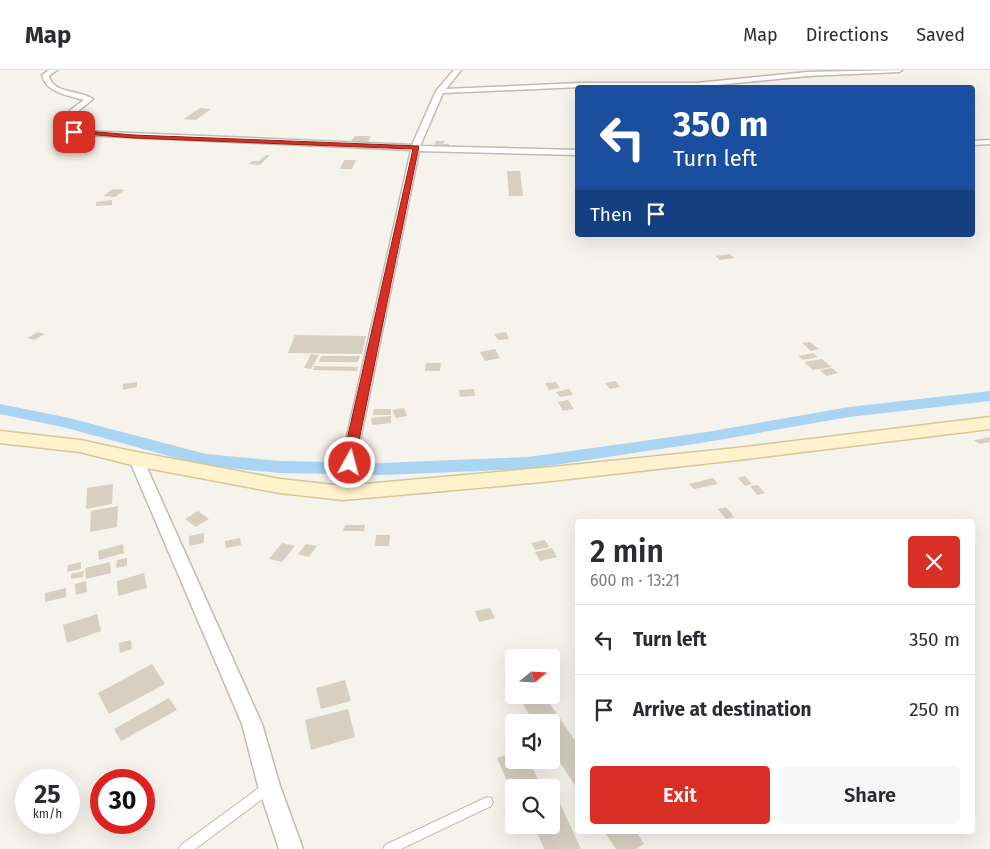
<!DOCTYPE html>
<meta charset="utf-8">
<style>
body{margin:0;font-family:"Fira Sans",sans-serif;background:#f7f7f7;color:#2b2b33;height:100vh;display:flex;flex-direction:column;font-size:19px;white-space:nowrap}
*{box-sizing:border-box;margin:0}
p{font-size:16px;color:#7c7c81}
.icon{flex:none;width:28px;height:28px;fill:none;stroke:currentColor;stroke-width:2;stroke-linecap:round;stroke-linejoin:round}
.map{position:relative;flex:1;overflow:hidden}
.panel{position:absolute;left:575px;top:449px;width:400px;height:315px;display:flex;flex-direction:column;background:#fff;border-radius:5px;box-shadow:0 5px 20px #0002}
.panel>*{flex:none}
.top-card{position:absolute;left:575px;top:15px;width:400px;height:152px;border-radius:5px;box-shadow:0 5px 20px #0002;background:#1a4fa0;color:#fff;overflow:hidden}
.needle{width:32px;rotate:72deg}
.buttons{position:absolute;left:505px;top:579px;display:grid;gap:10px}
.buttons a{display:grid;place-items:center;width:55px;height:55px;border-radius:5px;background:#fff;box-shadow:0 5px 20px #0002;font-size:25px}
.speed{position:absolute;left:15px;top:699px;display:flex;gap:10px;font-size:25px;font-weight:700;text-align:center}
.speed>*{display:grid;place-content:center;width:65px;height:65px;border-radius:50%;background:#fff;box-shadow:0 5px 20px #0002;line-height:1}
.speed small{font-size:12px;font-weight:400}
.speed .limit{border:8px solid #d22;background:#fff;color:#111}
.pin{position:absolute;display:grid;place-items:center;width:42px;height:42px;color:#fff;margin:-21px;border-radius:10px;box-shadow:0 2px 8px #0006}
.me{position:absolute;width:55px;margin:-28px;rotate:7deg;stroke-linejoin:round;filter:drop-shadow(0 0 4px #0008)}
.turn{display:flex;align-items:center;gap:18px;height:105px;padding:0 15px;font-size:22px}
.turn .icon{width:65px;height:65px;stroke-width:2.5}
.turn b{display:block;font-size:35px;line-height:42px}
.then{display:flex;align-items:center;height:48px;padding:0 15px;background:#0003;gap:10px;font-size:19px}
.round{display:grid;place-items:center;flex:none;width:52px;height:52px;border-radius:5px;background:#f7f7f7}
.head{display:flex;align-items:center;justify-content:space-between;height:85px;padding:0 15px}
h1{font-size:30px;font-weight:600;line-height:38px}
.cta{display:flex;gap:10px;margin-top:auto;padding:10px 15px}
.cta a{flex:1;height:58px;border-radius:5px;background:#d93025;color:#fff;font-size:20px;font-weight:600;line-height:58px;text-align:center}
.cta a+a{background:#f7f7f7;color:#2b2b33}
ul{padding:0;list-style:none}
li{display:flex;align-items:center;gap:15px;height:70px;padding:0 15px;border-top:1px solid #e1e1e2}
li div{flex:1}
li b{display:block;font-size:19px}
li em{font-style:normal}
header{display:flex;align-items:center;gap:30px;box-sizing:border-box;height:70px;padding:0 25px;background:#fff;border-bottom:1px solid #e1e1e2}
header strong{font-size:24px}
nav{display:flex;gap:28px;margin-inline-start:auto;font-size:18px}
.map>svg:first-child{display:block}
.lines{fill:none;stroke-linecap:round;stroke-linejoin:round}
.canal{fill:#a9d4f2;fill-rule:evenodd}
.building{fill:#d8cfc1}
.service-casing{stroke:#c2bbae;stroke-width:2}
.minor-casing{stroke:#c2bbae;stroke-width:3}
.secondary-casing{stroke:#d6c79b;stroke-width:3}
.service{fill:#fff;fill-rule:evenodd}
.minor{fill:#fff;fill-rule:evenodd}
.secondary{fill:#fff3cd;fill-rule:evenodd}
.route{fill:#d93025;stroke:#8d1f18}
</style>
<header>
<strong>Map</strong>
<nav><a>Map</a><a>Directions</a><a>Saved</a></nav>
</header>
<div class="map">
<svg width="990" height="779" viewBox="0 0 990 779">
<rect width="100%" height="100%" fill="#f6f3ec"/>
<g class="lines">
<polygon class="canal" points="990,321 990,331 849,347 707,372 528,399 381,405 280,403 205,396 67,358 0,344 0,334 69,348 206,384 280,391 381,393 528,387 707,362 849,337"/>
</g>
<g class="building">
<polygon points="200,38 211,39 196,50 184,49"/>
<polygon points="355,66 371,66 366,75 349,74"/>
<polygon points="436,71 445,71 443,74 449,74 449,78 434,78"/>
<polygon points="266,85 270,85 260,95 249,94 252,91 259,91"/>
<polygon points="344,90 356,90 352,99 340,99"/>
<polygon points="507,101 520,101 523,126 509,126"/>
<polygon points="113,119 125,120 115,127 103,126"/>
<polygon points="112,130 112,135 96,136 96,132"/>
<polygon points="730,184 734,188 720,190 715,186"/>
<polygon points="38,262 45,264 34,270 27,268"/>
<polygon points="506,262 509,269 498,270 494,264"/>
<polygon points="295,265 366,266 362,284 288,283"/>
<polygon points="810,272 819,279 811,281 802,273"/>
<polygon points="495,279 500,288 485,291 480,282"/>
<polygon points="813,283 818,287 803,290 798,286"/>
<polygon points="311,284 319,285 311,299 304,298"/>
<polygon points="321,286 360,286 358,292 319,292"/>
<polygon points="822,289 831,297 813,300 804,292"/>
<polygon points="426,293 441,293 440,301 425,301"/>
<polygon points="314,296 358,297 357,301 313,300"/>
<polygon points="832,298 838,303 826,306 820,300"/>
<polygon points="615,311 620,317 610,319 605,313"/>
<polygon points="137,312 137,317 123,320 123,314"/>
<polygon points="556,312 560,318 549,320 545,313"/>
<polygon points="474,319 475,326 460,327 459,320"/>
<polygon points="569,319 573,325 560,327 556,322"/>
<polygon points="568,330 574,339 563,341 558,332"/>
<polygon points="404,338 407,346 396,348 392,340"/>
<polygon points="374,339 391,339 391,345 373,345"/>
<polygon points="391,346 391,353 372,355 371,348"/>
<polygon points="990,367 990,372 979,374 974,370"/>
<polygon points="745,406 752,414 745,416 738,408"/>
<polygon points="713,408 718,414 694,419 689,414"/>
<polygon points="113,414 112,434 86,439 87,418"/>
<polygon points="758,415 765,423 757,425 750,416"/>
<polygon points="118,436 117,457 90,462 91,441"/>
<polygon points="726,437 734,447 726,449 718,439"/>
<polygon points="198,441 209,449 196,457 185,449"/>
<polygon points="345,455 365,455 364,461 343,461"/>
<polygon points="204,463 204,473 189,476 189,466"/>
<polygon points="376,465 390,465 389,476 375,476"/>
<polygon points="240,468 241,475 226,478 225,471"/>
<polygon points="545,470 549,477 535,480 531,473"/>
<polygon points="282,473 295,476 282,492 269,489"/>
<polygon points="123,474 124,483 99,490 98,481"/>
<polygon points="306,474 317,476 309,487 298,484"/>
<polygon points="552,478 557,487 540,491 535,482"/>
<polygon points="127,488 127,496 116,498 117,490"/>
<polygon points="81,492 81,499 67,502 68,495"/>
<polygon points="110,492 111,503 86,509 85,498"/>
<polygon points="84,501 83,507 71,509 71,504"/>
<polygon points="144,503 147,518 118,526 117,511"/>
<polygon points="86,511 87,522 76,525 75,514"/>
<polygon points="66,518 66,527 45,532 45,523"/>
<polygon points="490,538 495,548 479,552 475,541"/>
<polygon points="97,544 101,561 67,573 63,555"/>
<polygon points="131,570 132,579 120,583 119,573"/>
<polygon points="152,594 165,614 109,644 98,623"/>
<polygon points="345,610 351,631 321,639 316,618"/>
<polygon points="535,625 544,625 578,675 578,720 551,679 551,652 534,652 521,631"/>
<polygon points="169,628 177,640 121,671 114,659"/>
<polygon points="348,639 355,667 311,680 305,650"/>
<polygon points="514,682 514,690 537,690 540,697 533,699 542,718 514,718 514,727 497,688"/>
<polygon points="559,731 581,779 544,779 534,755 551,755 551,734"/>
<polygon points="604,761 636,761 644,774 636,779 616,779"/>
</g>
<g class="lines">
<defs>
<g id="service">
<polygon points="268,713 272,714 274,718 272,722 195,779 179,779 181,775 264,714"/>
<polygon points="487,727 491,728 493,732 491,736 401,779 383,779 385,775"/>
</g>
<g id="minor">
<path d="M49,0H57L49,6C53,24 80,20 93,29C84,38 69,43 73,58L83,61L412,75L436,21L454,0H461L446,19L580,13H697L807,2L902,0L899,2L807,6L697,17H580L443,23L420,76L578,80V85L419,81L359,375L357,411L349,427H337L335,423L341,411L345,375L411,80L82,65L66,61C60,45 73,38 84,30C68,25 46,23 42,5Z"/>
<polygon points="990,70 990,74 972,75 972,71"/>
<polygon points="136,384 141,386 143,389 262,654 280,716 303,779 279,779 258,716 242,654 129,389 131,386"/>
</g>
<polygon id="secondary" points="990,347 990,359 737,390 542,412 343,430 280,423 136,396 80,382 0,373 0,361 80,370 136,382 280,409 343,416 542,398 737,378"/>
</defs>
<use href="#service" class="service-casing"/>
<use href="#minor" class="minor-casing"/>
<use href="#secondary" class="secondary-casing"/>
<use href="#service" class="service"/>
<use href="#minor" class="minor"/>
<use href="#secondary" class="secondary"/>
</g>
<polygon class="route" points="74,60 134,65 419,76 354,395 346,395 345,393 346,374 413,79 134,68 72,63"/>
</svg>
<div class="buttons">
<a><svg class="needle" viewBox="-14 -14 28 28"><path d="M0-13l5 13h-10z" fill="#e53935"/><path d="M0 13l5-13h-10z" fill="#7c7c81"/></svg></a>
<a><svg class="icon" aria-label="sound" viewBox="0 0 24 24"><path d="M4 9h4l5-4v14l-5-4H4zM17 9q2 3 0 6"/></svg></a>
<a><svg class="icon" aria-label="search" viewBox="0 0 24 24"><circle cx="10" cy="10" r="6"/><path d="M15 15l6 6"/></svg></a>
</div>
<div class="speed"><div>25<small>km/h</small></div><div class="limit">30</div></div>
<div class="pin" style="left:74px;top:62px;background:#d93025"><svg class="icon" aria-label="arrive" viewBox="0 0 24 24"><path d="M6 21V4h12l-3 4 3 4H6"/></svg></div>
<svg class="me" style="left:350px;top:393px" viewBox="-20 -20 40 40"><circle r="17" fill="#d93025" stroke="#fff" stroke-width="3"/><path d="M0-11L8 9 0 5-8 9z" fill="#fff"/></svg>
<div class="top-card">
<div class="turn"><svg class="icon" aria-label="left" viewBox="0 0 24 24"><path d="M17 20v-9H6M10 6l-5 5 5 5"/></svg><div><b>350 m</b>Turn left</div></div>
<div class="then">Then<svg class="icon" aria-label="arrive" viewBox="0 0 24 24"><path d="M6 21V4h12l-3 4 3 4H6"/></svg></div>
</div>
<section class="panel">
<div class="head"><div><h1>2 min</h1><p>600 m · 13:21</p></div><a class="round" style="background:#d93025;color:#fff"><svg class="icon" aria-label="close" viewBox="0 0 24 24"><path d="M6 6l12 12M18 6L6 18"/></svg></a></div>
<ul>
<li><svg class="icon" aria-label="left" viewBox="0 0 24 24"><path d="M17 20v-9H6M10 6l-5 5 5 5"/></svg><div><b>Turn left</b></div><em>350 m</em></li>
<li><svg class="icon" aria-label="arrive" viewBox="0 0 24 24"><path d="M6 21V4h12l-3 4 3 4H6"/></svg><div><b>Arrive at destination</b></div><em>250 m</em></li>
</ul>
<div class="cta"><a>Exit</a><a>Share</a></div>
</section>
</div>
